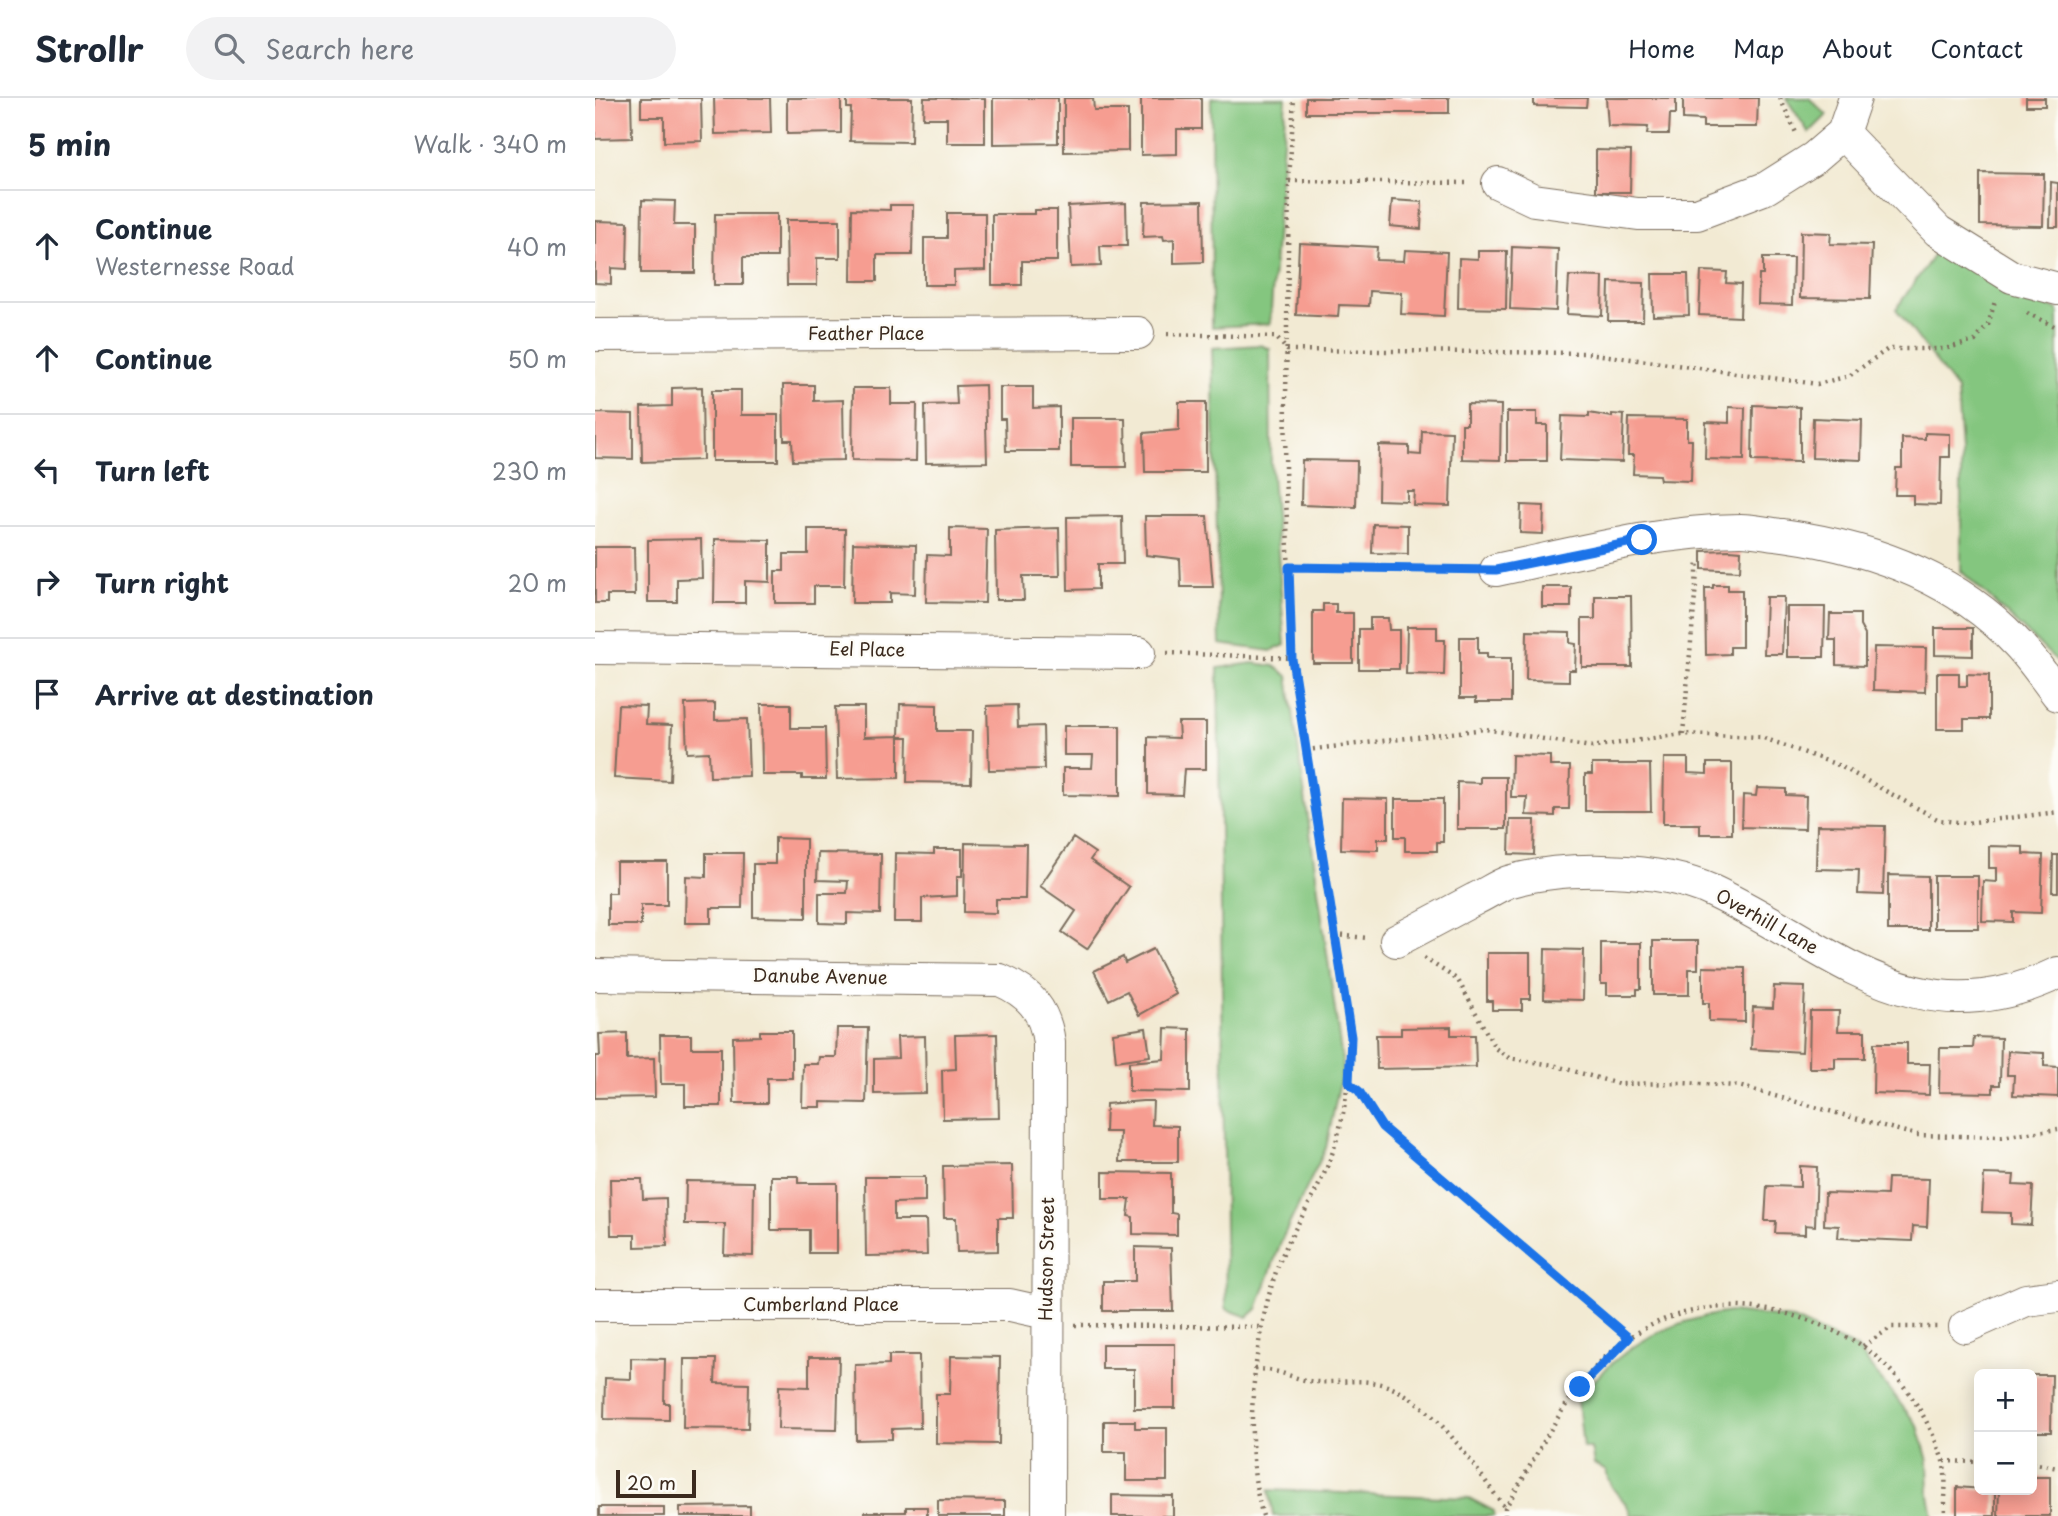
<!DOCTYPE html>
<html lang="en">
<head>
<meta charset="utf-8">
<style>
  :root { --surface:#fff; --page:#f2f2f3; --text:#1f2937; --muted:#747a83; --line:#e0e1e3 }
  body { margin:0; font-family:"Playpen Sans",sans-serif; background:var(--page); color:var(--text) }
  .controls { position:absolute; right:21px; bottom:21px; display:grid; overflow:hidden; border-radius:10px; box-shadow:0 4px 18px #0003 }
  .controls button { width:63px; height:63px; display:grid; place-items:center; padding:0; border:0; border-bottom:2px solid var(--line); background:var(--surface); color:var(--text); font:35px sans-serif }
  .scale { position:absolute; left:21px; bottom:18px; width:80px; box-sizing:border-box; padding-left:7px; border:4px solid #3b2a1e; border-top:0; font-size:19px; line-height:24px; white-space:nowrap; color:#3b2a1e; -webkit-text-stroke:5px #fdfcf7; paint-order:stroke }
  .stop { position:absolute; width:21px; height:21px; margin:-16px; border:5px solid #1a73e8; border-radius:50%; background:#fff }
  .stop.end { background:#1a73e8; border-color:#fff; box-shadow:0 2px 7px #0008 }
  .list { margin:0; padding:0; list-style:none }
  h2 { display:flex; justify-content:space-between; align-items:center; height:91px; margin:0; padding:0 28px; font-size:30px }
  h2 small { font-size:23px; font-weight:400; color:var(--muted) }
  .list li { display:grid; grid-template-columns:46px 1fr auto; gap:21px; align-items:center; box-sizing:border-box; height:112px; padding:0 28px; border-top:2px solid var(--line) }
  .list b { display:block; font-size:26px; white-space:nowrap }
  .list p { margin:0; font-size:23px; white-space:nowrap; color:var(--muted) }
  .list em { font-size:23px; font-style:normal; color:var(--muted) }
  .icon { flex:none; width:38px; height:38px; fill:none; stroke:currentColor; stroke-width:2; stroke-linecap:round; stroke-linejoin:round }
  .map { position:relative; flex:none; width:1463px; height:1418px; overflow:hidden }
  header { display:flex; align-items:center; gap:42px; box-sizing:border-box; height:98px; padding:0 35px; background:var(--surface); border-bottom:2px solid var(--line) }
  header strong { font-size:33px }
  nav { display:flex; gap:38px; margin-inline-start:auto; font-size:24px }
  .search { width:490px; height:63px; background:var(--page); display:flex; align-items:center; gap:18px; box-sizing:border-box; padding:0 24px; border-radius:38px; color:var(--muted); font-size:26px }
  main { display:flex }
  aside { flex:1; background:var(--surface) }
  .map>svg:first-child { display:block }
  .green { fill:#84c67f; stroke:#60784e; stroke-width:2 }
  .building { fill:#f69d91 }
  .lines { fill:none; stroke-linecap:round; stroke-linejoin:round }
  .minor-casing { stroke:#7b6d5d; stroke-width:34 }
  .path { stroke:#7b6d5d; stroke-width:4.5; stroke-dasharray:2 5; stroke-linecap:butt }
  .minor { stroke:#fff; stroke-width:32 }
  .route { stroke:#1a73e8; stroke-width:9 }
  .labels { text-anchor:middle; stroke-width:5; stroke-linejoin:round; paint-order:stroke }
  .street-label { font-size:18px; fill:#3b2a1e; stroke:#fdfcf7 }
</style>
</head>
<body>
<header>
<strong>Strollr</strong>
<div class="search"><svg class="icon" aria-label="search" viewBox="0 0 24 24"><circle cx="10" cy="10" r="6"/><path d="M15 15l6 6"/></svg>Search here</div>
<nav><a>Home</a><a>Map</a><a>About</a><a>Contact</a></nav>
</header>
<main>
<aside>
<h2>5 min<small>Walk · 340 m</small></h2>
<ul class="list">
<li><svg class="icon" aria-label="ahead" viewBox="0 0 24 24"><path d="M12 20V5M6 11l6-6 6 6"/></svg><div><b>Continue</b><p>Westernesse Road</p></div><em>40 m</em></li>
<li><svg class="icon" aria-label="ahead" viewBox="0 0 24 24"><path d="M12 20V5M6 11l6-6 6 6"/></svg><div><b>Continue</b></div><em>50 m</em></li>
<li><svg class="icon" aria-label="left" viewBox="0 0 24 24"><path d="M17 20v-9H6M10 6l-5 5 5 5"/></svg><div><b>Turn left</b></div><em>230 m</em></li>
<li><svg class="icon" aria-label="right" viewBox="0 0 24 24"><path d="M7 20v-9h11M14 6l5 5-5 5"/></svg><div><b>Turn right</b></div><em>20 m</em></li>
<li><svg class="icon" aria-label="arrive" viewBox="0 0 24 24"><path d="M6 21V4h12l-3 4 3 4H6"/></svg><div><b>Arrive at destination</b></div></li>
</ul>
</aside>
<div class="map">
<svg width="1463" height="1418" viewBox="0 0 1463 1418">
  <rect width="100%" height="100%" fill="#fdfcf7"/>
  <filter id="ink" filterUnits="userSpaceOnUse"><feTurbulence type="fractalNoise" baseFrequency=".0143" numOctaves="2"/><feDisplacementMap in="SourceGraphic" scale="14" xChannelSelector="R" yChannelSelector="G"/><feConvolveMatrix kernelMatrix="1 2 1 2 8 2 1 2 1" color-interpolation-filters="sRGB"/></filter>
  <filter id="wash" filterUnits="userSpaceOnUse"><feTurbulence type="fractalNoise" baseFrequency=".00686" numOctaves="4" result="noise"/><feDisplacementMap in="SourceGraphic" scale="28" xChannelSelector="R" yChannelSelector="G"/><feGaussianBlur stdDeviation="1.57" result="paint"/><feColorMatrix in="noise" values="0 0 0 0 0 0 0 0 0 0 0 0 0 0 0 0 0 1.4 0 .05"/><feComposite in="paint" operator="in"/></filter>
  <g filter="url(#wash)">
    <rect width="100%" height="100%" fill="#f2ead3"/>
    <!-- green -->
    <path class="green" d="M616 0H691L675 226 617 229Z
      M1191 0H1214L1232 17 1214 35Z
      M1345 148 1418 196 1463 212V564L1366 473V354L1362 292 1301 211Z
      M665 247 675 251 676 364 690 547 676 553 625 546 617 250Z
      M658 565 679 568 693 578 748 969 731 1050 687 1141 662 1211 653 1219 631 1211 623 570Z
      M1136 1214 1198 1221 1261 1250 1323 1328 1333 1363 1334 1398 1338 1418H1037C1031 1398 1016 1398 1011 1373L999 1366 996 1350H988L983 1303C1021 1250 1072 1222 1136 1214Z
      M674 1392 874 1400 899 1413V1418H678Z"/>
    <g id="blocks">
      <!-- building -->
      <path class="building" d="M0 0H36L37 40 0 41Z
        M46 0H106L107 43 69 44V19H46Z
        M119 0H175L176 35 120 36Z
        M192 0H246V35L192 36Z
        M252 0H317L316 44 255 43 256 10H252Z
        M329 0H390V45H352V20H328Z
        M398 0H463V45L398 46Z
        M469 0H498L499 12H533V53L469 54Z
        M546 0H606V31H582V56L546 57Z
        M711 0H854V15H711Z
        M939 0H992L991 9 939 8Z
        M1011 0H1081V16H1075L1074 36H1052L1053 29 1013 28Z
        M1088 0H1163L1162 29H1108V22L1088 21Z
        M1431 0H1450V8H1431Z
        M1001 52 1036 53 1035 94H1001Z
        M1385 75 1449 76 1448 128 1385 127Z
        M1456 84 1463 85V129H1455Z
        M47 102 80 103 79 127H100V175H46Z
        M797 102 827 104 826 131 795 128Z
        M607 103 608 164 579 165V141L569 142 568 138 548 139 549 104Z
        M531 105 532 148H505L506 168 476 169 473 108Z
        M295 107H318L317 157H282V183H256L257 111 295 112Z
        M439 112H462V163H427V187H397V116H439Z
        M352 115H390V172L359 173V187H329V140H352Z
        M120 116H182V159H148V187H119Z
        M191 122H245V160H222V187H192Z
        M0 123 33 124 32 171 16 170V186L0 185Z
        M1206 134 1236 135 1235 146 1277 147 1275 201 1205 200Z
        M704 145 782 149 781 162 809 163 810 152 852 154 849 218 806 216 807 195 775 193 774 208 744 207 743 219 701 217Z
        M917 149 963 151 961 213 915 211Z
        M883 153H912L911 211 863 210 864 160 883 161Z
        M1168 160H1198L1197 207 1163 206 1164 177H1168Z
        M1106 173 1132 174 1131 185 1146 186 1145 219 1104 217Z
        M1057 176H1093L1094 217 1058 218Z
        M974 178 1008 179 1007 218 972 216Z
        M1014 184 1049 185 1048 223H1013Z
        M188 287H219V303L248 302 249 362 198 363 197 342H189Z
        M390 287 392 364 331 365 330 307 362 306 361 288Z
        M107 289 108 362 47 364 46 309 77 308V290Z
        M405 289H438V310L464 309V353H411L410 321H405Z
        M258 290H296V306H322L321 363 257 362Z
        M117 292H146V317H183V363H117Z
        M584 304H611V374H550L549 335 584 332Z
        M872 306 906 307 905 362 867 361V326H872Z
        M1158 307 1205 309V364L1157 363Z
        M1134 309 1150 310 1149 362 1110 361 1111 324 1134 325Z
        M912 314H942V327H952V363H912Z
        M0 315 38 316V361L0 360Z
        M994 315 1017 319V316L1029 317 1027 364 965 362 967 318 994 319Z
        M476 320H530L531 369H476Z
        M1034 320 1092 321V342H1097L1096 383 1065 382 1064 377 1038 376 1039 357H1033Z
        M1218 320 1267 322 1266 362 1217 360Z
        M827 333 857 334 855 408 818 407 819 393H812V403L783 402 784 347 814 348V356L826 357Z
        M1330 335 1355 336V359H1346L1345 407 1318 406V397H1300L1301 370H1307V340L1330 341Z
        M707 362 762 363 761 409 706 407Z
        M926 407 949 408 948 436 925 435Z
        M527 418 528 466H503V491L473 492 472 419Z
        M550 418H612L618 489H586L585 461 551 457Z
        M778 426 813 427V456L777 455Z
        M355 430 392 431 390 505 331 504 332 457 355 458Z
        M464 430 465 478H428L429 502H401L400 432Z
        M213 431H250L249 488H219V505H180V473H189V456H213Z
        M106 441 107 480 82 481V504H53V442Z
        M120 441 175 442V484L150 483V505H119Z
        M258 445 321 447 320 496 295 495V505H257Z
        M0 449H39L40 497H12V505H0Z
        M1135 452 1146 453 1145 473 1107 471V453Z
        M1118 487H1133V492H1147V549H1135V556L1111 557 1110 490H1118Z
        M947 489H976V509H947Z
        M1000 498H1036L1037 569H987V521H1000Z
        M1171 499H1189L1187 556H1169Z
        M728 506H741V515H758V565H718V513H728Z
        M1192 509H1230L1229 559H1192Z
        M1235 516H1265V528L1270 537V568L1241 567V542H1234Z
        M775 520H793L794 532H804V571H764V531H775Z
        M812 529H842V542H850L849 577 811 576Z
        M1340 530H1378V558L1340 557Z
        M932 533 975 534V545L981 546 980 572H974V583L931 582Z
        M865 539H883V555H892V560H916V604H881V600H865Z
        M1279 549 1331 550 1330 594 1278 592Z
        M1342 575H1364V588H1372V576L1394 577V621H1369V631H1342Z
        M120 605V622L152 621 154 678 115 679 114 654 92 655 90 606Z
        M166 606H196V630H230L231 681H207V677H167Z
        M305 606 342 607V633H377L376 685 312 684 313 639H304V680L242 681 240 609H269V639L304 638Z
        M23 607 52 608 51 626 77 627 75 683 19 680Z
        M422 607 423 629 448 628 449 671 394 672 392 608Z
        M583 624H611V671H589L587 697 553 696V639L584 640Z
        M469 628H525V698L468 697V670H497L498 657H469Z
        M917 657 955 658V668H975L974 711H960V718L931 717 932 699H916Z
        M1069 660H1093V675L1112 676V665H1137V736H1105V726H1068Z
        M997 666H1055L1056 713H990V676H997Z
        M885 679H911V731H862V684L885 685Z
        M1162 690 1191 691V697L1211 698 1210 731 1147 729 1148 697 1161 698Z
        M747 700 793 701V741H783V752L746 751Z
        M800 701H848V744H842V753H810V739H800Z
        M915 722H940L939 757 914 756Z
        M1222 727 1290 728 1288 797 1263 796 1264 772 1221 771Z
        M180 740 211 741V820L158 819V766H180Z
        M478 740 500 755 495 762 534 789 492 851 467 834 481 813 445 788Z
        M370 745 431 746 430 801H401V815L369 814Z
        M1394 748 1428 749V756L1448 757 1446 815 1418 814V824L1387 823 1388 783 1401 784V770H1394Z
        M339 751H367V778H362V798L327 800V824H299L300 755 339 756Z
        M111 755H148L147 810H116V825H90L91 778 111 779Z
        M223 755 286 756 285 816 252 815V826L224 825V795H252L253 783 222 782Z
        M1458 757H1463V794H1457Z
        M21 764H72V807H46V827H13V795H21Z
        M1293 777 1333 778V832H1293Z
        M1339 778H1383V830H1339Z
        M1058 843H1103V871H1094V897H1058Z
        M1006 845H1046V891H1042V897H1012V886H1006Z
        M558 851 581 896 544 917 532 893 514 902 499 873 528 859 530 865Z
        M950 851 989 852 988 902 949 901Z
        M892 855H935V901H927V912H897V903H892Z
        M1108 869 1150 870V924L1114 923V905H1108Z
        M1179 888 1210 889 1207 954 1156 951 1158 909 1178 910Z
        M1215 913H1244L1243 933H1270V960H1240V970H1214Z
        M856 929V937H880L881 969 782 971 781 937H806V930Z
        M242 930H273L271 1005 226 1004V1009H207L208 966H223L224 959H241Z
        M551 930 555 958 521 963 518 935Z
        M570 930 595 931V994L534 993V964L569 961Z
        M165 933H197V980H172V1005H139L138 939 165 938Z
        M32 935V961L59 960 60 999 0 1000V958H5L4 936Z
        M402 936 404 1020 348 1021 347 972 361 971 360 937Z
        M65 937H96V950H126V1008H90V986H66Z
        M330 938 331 995 279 996V961L303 960 302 939Z
        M1379 939 1406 940 1405 987H1398V995L1344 994 1345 950H1378Z
        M1279 945H1312V966H1335L1334 997 1278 995Z
        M1413 953 1449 955V968L1463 969V999L1418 997 1419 977H1412Z
        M548 1003H558L557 1027 583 1028V1064H524L525 1034H510L511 1006Z
        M417 1067 418 1120H403V1153L362 1154 361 1120H349L348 1068Z
        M1205 1068 1222 1069 1220 1128 1210 1127V1136L1180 1135 1181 1123H1170L1172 1088 1205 1089Z
        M508 1074 576 1075V1115L582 1116V1137L538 1136V1119L533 1118 535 1101H508Z
        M1389 1076 1419 1077 1418 1087 1438 1088 1436 1127 1416 1126V1115L1387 1114Z
        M176 1078H203V1085H242V1155H214V1132H176Z
        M270 1079H330V1104L299 1105V1122H331L332 1157 271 1158Z
        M1293 1080 1334 1081 1332 1129 1318 1128 1317 1143 1243 1140 1244 1128 1229 1127 1230 1095 1292 1097Z
        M15 1081H47L48 1101 71 1100 72 1148 40 1149V1137H16Z
        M91 1083 159 1084 158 1158 129 1157 130 1126H90Z
        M540 1149 576 1150 578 1213H508V1183H540Z
        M507 1246H580V1310H539V1271H507Z
        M294 1257H324L325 1330 297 1331V1341L261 1342 260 1267 294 1266Z
        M356 1258 405 1259 404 1346 341 1345V1296H355Z
        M214 1259H244L242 1332 183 1331 184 1288 214 1289Z
        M36 1260 70 1261 69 1305H74V1322L9 1321 10 1280 36 1281Z
        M89 1261H121L120 1285 154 1286 153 1331 88 1330Z
        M1437 1277H1457L1456 1334H1437Z
        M509 1323H540V1330H572V1383H531V1354H509Z
        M1437 1379H1455V1418H1403L1404 1392H1437Z
        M1362 1389 1400 1392V1418H1362Z
        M517 1397 578 1398V1418H517Z
        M343 1402 410 1403V1418H343Z
        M155 1408V1418H85V1409Z
        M4 1409H69V1418H4Z
        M311 1409H332V1418H269V1414H311Z"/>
    </g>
  </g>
  <g filter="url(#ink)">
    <use href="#blocks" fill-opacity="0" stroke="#7b6d5d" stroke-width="2"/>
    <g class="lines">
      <!-- minor casing -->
      <g class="minor-casing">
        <path id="minor" d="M1248 35 1343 133 1417 179 1463 191
          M903 85 939 102 1043 116H1102L1171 90 1220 59 1248 35 1260 0
          M0 237 543 235
          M901 472C982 455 1063 433 1146 432 1160 432 1175 436 1188 437 1273 449 1360 479 1420 543 1436 559 1449 579 1463 597
          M0 550 544 555
          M801 843C827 829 854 815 880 801 891 796 902 788 913 784 968 767 1065 769 1117 793 1239 850 1319 944 1463 875
          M0 877 405 882C435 895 450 912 454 945L453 1418
          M0 1207H415L451 1215
          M1370 1229 1431 1202 1463 1198"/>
      </g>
      <!-- path -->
      <path class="path" d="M1185 0 1202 37
        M694 83 875 85
        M1432 215 1463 230
        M572 236 681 239 692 252 992 255 1222 286 1254 278 1293 251H1349L1380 243 1393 227 1400 203
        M694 469 875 472
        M572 555 697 560
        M1088 636 1103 463
        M711 652 890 631 996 649 1088 636 1166 639 1243 667 1344 722 1371 725 1463 714
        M740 837 773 840
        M829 860 863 882 900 950 914 960 958 967 1023 986 1088 985 1144 988 1321 1037 1406 1039 1463 1031
        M754 985 764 993 787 1029 1034 1240
        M480 1227 665 1229
        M1268 1248 1297 1229H1342
        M660 1271C687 1271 698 1282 722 1284 742 1285 762 1281 781 1285 835 1295 879 1369 910 1410
        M1349 1363 1384 1364
        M1437 1365 1463 1370
        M668 1418C646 1347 659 1229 686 1160 700 1127 721 1098 734 1064 750 1024 754 982 756 939L697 560 690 371 694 83 699 0
        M910 1418V1410C947 1352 975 1280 1034 1240 1098 1197 1175 1202 1241 1234 1250 1239 1261 1243 1269 1249 1305 1275 1333 1318 1347 1360 1353 1376 1349 1400 1350 1418"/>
      <!-- minor -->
      <use href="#minor" class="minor"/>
    </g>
  </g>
  <g class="lines" filter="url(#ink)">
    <!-- route -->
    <path class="route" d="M985 1289 1034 1240 787 1029 764 993 754 985 756 939 697 561 694 469 901 472 1047 442"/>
  </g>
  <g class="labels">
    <!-- street labels -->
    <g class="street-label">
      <text x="271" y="242">Feather Place</text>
      <text transform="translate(272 552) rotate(1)" y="6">Eel Place</text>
      <text transform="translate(1172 824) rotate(29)" y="6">Overhill Lane</text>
      <text transform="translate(225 879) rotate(1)" y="6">Danube Avenue</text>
      <text transform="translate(452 1161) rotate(-89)" y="6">Hudson Street</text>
      <text x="226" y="1213">Cumberland Place</text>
    </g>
  </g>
</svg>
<div class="controls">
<button>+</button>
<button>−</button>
</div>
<div class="scale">20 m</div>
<div class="stop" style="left:1047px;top:442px"></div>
<div class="stop end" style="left:985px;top:1289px"></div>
</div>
</main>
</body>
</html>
